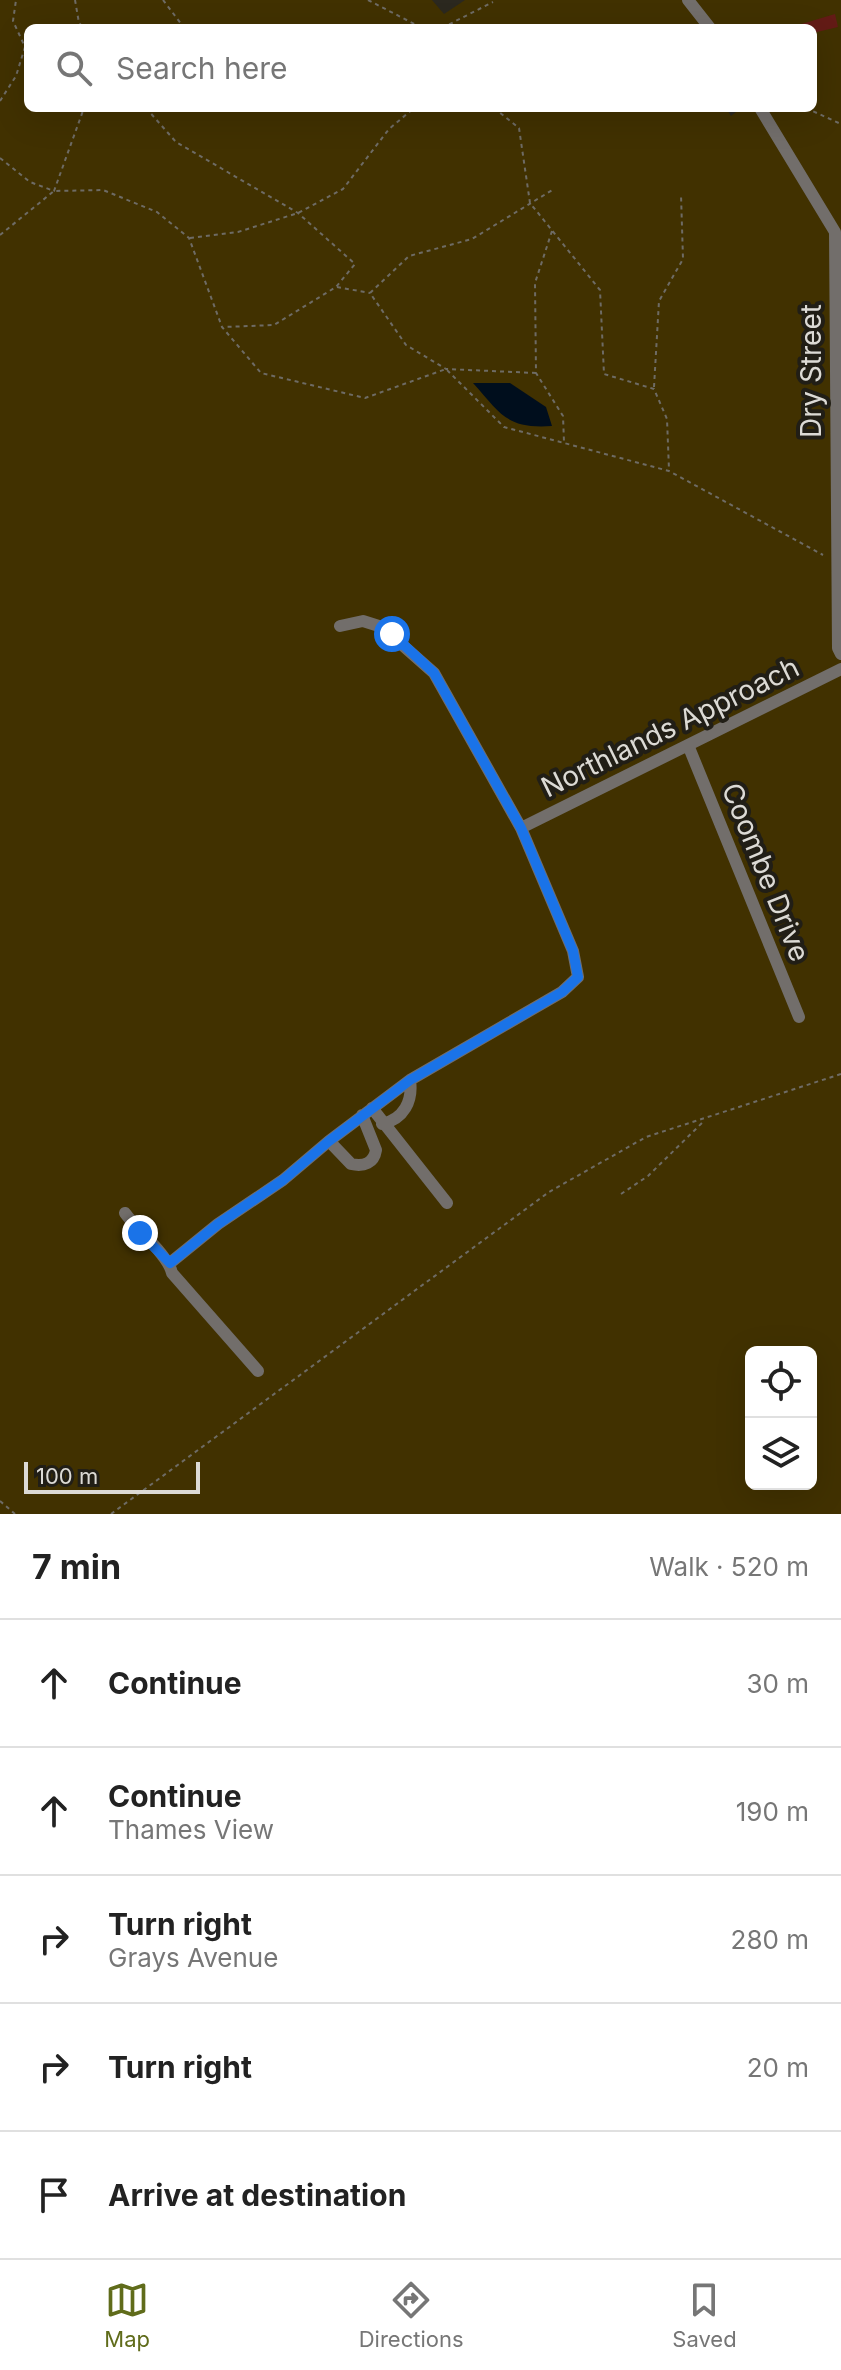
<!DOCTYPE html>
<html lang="en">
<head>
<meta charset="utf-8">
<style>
  :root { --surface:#fff; --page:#f2f2f2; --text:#222; --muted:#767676; --line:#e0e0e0; --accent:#606c1b }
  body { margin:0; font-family:Inter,sans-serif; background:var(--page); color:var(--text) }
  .controls { position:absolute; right:24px; bottom:24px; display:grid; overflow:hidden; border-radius:12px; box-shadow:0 8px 32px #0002 }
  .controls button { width:72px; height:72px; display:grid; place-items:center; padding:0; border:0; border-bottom:2px solid var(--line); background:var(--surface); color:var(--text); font:40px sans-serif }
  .scale { position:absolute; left:24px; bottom:20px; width:176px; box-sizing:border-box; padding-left:8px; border:4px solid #dcdad5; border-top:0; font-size:22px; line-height:28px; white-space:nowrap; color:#dcdad5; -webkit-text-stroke:6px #211e16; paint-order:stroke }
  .stop { position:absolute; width:24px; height:24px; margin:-18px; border:6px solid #1a73e8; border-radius:50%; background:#fff }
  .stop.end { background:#1a73e8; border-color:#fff; box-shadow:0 2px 8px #0008 }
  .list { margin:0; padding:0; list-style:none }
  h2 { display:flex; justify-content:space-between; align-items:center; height:104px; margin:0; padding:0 32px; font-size:34px }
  h2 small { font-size:26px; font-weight:400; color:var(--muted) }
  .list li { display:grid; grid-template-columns:52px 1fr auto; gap:24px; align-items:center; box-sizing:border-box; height:128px; padding:0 32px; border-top:2px solid var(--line) }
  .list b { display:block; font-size:30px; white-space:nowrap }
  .list p { margin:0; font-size:26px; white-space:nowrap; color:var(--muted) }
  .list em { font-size:26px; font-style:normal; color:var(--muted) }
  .icon { flex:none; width:44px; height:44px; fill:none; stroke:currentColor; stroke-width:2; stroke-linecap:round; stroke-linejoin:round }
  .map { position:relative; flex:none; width:841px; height:1514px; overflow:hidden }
  .search { position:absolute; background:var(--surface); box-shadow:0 8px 32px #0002; left:24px; right:24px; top:24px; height:88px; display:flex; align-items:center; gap:20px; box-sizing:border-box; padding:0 28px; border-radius:12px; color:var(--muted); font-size:30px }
  .sheet { height:744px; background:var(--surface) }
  nav { display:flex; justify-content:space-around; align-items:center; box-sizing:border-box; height:112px; border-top:2px solid var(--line); background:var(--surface); font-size:22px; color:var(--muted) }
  nav a { display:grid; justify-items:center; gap:4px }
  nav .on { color:var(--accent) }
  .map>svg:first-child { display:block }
  .green { fill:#413100; fill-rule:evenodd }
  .water { fill:#000e1d }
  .building { fill:#631b16 }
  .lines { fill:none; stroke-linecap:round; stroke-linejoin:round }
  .path { stroke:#6e6b64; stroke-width:2; stroke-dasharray:4 4; stroke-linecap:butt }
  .minor { stroke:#726e6b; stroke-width:12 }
  .route { stroke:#1a73e8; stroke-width:10 }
  .labels { text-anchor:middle; stroke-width:8; stroke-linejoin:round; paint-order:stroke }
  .street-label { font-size:28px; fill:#dcdad5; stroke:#211e16 }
</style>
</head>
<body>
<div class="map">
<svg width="841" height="1514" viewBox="0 0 841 1514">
  <rect width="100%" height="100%" fill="#2b281f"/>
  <!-- green -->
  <path class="green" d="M0 0H432L444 14 465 0H688L708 28H28V108H726L731 116 741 108H813V28H714L694 0H841V1514H0ZM751 1352H811V1484H751Z"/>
  <!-- water -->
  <path class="water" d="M473 383H510L546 407 552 426C506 429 501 414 473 383Z"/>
  <!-- building -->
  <path class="building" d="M835 14 838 27 813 33V28H788Z"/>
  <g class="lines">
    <!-- path -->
    <path class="path" d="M75 0 79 23 84 28
      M163 0 182 25 196 28
      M368 0 422 28
      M442 28 493 2
      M0 101 16 76 25 47 13 21 16 0
      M146 108 176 142 298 213 355 264 336 287 274 325 224 327
      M494 108 519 128 530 203 600 290 604 374 654 389 667 419 669 470
      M743 108 749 110
      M806 108 841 124
      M0 158 30 182 54 191 84 108
      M552 231 535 283 536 373 563 416 564 442
      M0 235 54 191 103 190 157 212 189 238 222 327 261 373 365 398 446 369 504 427 669 471 823 555
      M190 238 238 232 298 213 343 189 389 129 414 108
      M337 287 370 293
      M536 373 446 369 406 345 370 293 409 256 472 239 554 189
      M654 387 659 301 683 259 681 195
      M621 1194 648 1176 704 1121
      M0 1501 15 1514
      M111 1514 549 1192 646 1137 841 1074"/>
    <!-- minor -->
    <path class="minor" d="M688 0 710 28
      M760 108 835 232 838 648 841 654
      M688 745 799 1017
      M521 828 841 669
      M372 1108 447 1203
      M382 1124C404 1119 413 1101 410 1080
      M329 1141 351 1164C364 1167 374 1163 376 1150L362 1115
      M125 1213C137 1230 168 1255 172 1273L258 1371
      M170 1263 218 1224 283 1180 329 1141 410 1080 562 992 578 977 573 951 521 828 434 673 382 627 363 621 340 626"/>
  </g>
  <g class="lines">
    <!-- route -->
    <path class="route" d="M140 1233 170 1263 218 1224 283 1180 329 1141 410 1080 562 992 578 977 573 951 521 828 434 673 392 634"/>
  </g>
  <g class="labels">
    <!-- street labels -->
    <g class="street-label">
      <text transform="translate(811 371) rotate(-90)" y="10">Dry Street</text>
      <text transform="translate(670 727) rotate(-26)" y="10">Northlands Approach</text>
      <text transform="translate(766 872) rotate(68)" y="10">Coombe Drive</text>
    </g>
  </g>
</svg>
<div class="controls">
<button><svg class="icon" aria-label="locate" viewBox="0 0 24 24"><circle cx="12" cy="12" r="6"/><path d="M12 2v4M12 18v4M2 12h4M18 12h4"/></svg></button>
<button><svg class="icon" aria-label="layers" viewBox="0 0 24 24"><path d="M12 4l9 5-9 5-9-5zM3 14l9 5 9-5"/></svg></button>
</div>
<div class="scale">100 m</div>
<div class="stop" style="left:392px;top:634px"></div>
<div class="stop end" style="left:140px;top:1233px"></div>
<div class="search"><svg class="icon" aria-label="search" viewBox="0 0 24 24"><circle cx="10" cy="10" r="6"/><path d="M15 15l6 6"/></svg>Search here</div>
</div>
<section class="sheet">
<h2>7 min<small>Walk · 520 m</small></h2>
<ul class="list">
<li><svg class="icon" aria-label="ahead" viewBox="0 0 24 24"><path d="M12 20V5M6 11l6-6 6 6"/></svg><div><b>Continue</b></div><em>30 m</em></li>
<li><svg class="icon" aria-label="ahead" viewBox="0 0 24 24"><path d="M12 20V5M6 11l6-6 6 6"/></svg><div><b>Continue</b><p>Thames View</p></div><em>190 m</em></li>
<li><svg class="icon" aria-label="right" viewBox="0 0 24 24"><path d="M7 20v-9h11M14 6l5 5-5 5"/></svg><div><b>Turn right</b><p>Grays Avenue</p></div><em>280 m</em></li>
<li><svg class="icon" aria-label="right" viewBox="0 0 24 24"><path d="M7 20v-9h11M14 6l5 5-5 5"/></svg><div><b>Turn right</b></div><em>20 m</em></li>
<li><svg class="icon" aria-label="arrive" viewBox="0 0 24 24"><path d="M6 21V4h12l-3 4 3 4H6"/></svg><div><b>Arrive at destination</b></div></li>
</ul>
</section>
<nav>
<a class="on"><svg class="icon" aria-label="map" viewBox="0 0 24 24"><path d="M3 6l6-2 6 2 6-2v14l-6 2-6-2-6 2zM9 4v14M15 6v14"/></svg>Map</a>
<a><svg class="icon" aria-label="directions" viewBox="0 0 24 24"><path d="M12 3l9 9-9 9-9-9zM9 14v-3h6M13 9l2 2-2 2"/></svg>Directions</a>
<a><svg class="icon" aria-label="saved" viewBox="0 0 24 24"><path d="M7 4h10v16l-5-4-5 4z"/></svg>Saved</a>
</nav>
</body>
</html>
